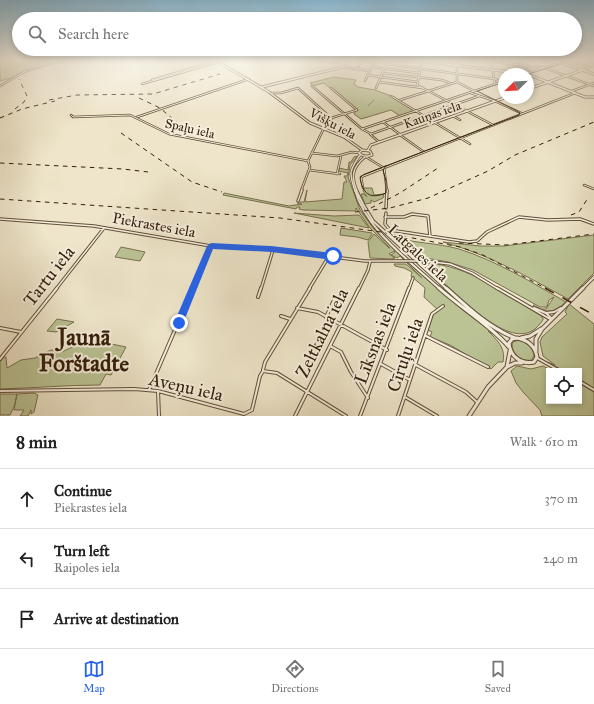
<!DOCTYPE html>
<html lang="en">
<head>
<meta charset="utf-8">
<style>
  :root { --surface:#fff; --page:#f2f2f2; --text:#222; --muted:#767676; --line:#e0e0e0; --accent:#2563eb }
  body { margin:0; font-family:"IM FELL Great Primer",serif; background:var(--page); color:var(--text) }
  .controls { position:absolute; right:12px; bottom:12px; display:grid; overflow:hidden; border-radius:0px; box-shadow:0 2px 6px #0003 }
  .controls button { width:36px; height:36px; display:grid; place-items:center; padding:0; border:0; border-bottom:1px solid var(--line); background:var(--surface); color:var(--text); font:20px sans-serif }
  .compass { position:absolute; left:498px; top:68px; width:36px; height:36px; border-radius:50%; background:var(--surface); box-shadow:0 2px 6px #0003; rotate:246deg }
  .stop { position:absolute; width:12px; height:12px; margin:-9px; border:3px solid #2563eb; border-radius:50%; background:#fff }
  .stop.end { background:#2563eb; border-color:#fff; box-shadow:0 1px 4px #0008 }
  .list { margin:0; padding:0; list-style:none }
  h2 { display:flex; justify-content:space-between; align-items:center; height:52px; margin:0; padding:0 16px; font-size:17px }
  h2 small { font-size:13px; font-weight:400; color:var(--muted) }
  .list li { display:grid; grid-template-columns:26px 1fr auto; gap:12px; align-items:center; box-sizing:border-box; height:60px; padding:0 16px; border-top:1px solid var(--line) }
  .list b { display:block; font-size:15px; white-space:nowrap }
  .list p { margin:0; font-size:13px; white-space:nowrap; color:var(--muted) }
  .list em { font-size:13px; font-style:normal; color:var(--muted) }
  .icon { flex:none; width:22px; height:22px; fill:none; stroke:currentColor; stroke-width:2; stroke-linecap:round; stroke-linejoin:round }
  .map { position:relative; flex:none; width:594px; height:416px; overflow:hidden }
  .search { position:absolute; background:var(--surface); box-shadow:0 2px 6px #0003; left:12px; right:12px; top:12px; height:44px; display:flex; align-items:center; gap:10px; box-sizing:border-box; padding:0 14px; border-radius:22px; color:var(--muted); font-size:15px }
  .sheet { height:232px; background:var(--surface) }
  nav { display:flex; justify-content:space-around; align-items:center; box-sizing:border-box; height:56px; border-top:1px solid var(--line); background:var(--surface); font-size:11px; color:var(--muted) }
  nav a { display:grid; justify-items:center; gap:2px }
  nav .on { color:var(--accent) }
  .map>svg:first-child { display:block }
  .green { fill:#bbc395; stroke:#78704e }
  .lines { fill:none; stroke-linecap:round; stroke-linejoin:round }
  .stream { stroke:#717f6f; stroke-width:1 }
  .minor-far2-casing { stroke:#625038; stroke-width:2.5 }
  .minor-far1-casing { stroke:#625038; stroke-width:3.5 }
  .minor-casing { stroke:#625038; stroke-width:4 }
  .tertiary-far2-casing { stroke:#625038; stroke-width:3 }
  .tertiary-far1-casing { stroke:#625038; stroke-width:4 }
  .tertiary-casing { stroke:#625038; stroke-width:5 }
  .minor-far2 { stroke:#f4eedd; stroke-width:1 }
  .minor-far1 { stroke:#f4eedd; stroke-width:1.5 }
  .minor { stroke:#f4eedd; stroke-width:2 }
  .tertiary-far2 { stroke:#f4eedd; stroke-width:1.5 }
  .tertiary-far1 { stroke:#f4eedd; stroke-width:2 }
  .tertiary { stroke:#f4eedd; stroke-width:3 }
  .tram { stroke:#341e08; stroke-width:1 }
  .rail-far1 { stroke:#341e08; stroke-width:1; stroke-dasharray:4.5 4.5; stroke-linecap:butt }
  .rail { stroke:#341e08; stroke-width:1.5; stroke-dasharray:10 10; stroke-linecap:butt }
  .minor-bridge-casing { stroke:#625038; stroke-width:3.5; stroke-linecap:butt }
  .minor-bridge { stroke:#f4eedd; stroke-width:1.5 }
  .route { fill:#2563eb }
  .labels { text-anchor:middle; stroke-width:4; stroke-linejoin:round; paint-order:stroke }
  .far-street-label { font-size:13px; fill:#341e08; stroke:#f4eedd }
  .street-label { font-size:15px; fill:#341e08; stroke:#f4eedd }
  .near-street-label { font-size:18px; fill:#341e08; stroke:#f4eedd }
  .near-district-label { font-size:23px; font-weight:bold; fill:#341e08; stroke:#f4eedd }
</style>
</head>
<body>
<div class="map">
<svg width="594" height="416" viewBox="0 0 594 416">
  <rect width="100%" height="100%" fill="#eee5ca"/>
  <filter id="stains"><feTurbulence type="fractalNoise" baseFrequency=".005" numOctaves="4"/><feColorMatrix values="0 0 0 0 .2 0 0 0 0 .09 0 0 0 0 .02 0 0 0 .5 -.17"/></filter>
  <radialGradient id="worn" r=".72"><stop offset=".6" stop-color="#630" stop-opacity="0"/><stop offset="1" stop-color="#630" stop-opacity=".3"/></radialGradient>
  <!-- green -->
  <path class="green" d="M0 60H69L23 72 11 78 0 81Z
    M334 77 356 80 354 84 358 87 375 90 394 97 413 110V111L400 116 391 110 361 119 354 114 356 110 324 83 313 86 310 83Z
    M358 156 350 165 348 177 360 210 374 229 460 308 498 337 488 331C497 340 506 348 503 362H498L491 369 450 345 430 337 432 332 428 330 433 315 438 310 424 297 425 288 411 276 412 272 404 268 395 266 394 264H406L422 278 400 256 397 258 391 255 395 252 394 251 389 254 395 258 392 259 370 258 368 242 374 234 389 248H390L370 228 356 208V211L303 210 299 209 300 207H297L296 209 291 208 223 195 224 193 289 206 302 204H298V202H304L307 190 305 202 342 199 344 182H347L344 176H347L348 173 339 171V168L348 170 349 162H351L354 157Z
    M364 188H372L374 195 384 194 383 198 374 202 371 200V203L365 204 361 194H364L367 197 363 191Z
    M294 213 334 216 359 215 369 228Z
    M341 228 372 233V234L368 240 357 237 340 235Z
    M594 235V273L568 299C526 276 490 255 443 242L480 246H504Z
    M393 237C413 243 438 243 459 249 497 261 531 282 566 302 553 313 548 314 533 305L541 309H546L554 297 549 300 547 307H540L473 270 448 262 426 258 415 251 411 253Z
    M121 247 145 252 140 261 115 257Z
    M427 263C467 265 507 294 540 315L543 318V320C540 324 536 329 532 331 501 348 448 282 424 266Z
    M569 304 594 324V388L579 379V371H564L547 362 555 365 543 356 540 342 542 337 567 314 565 312Z
    M57 319 74 322 56 332 47 331Z
    M88 339 126 347 111 375 106 374 100 385C68 385 34 388 0 389V362L4 357H6L7 368 21 360 35 358 51 350 62 352Z
    M519 340C526 342 533 347 534 355L532 360C522 362 512 355 512 344L513 342Z
    M517 366 531 369 543 366 553 371H549V401H579V383L594 392V416H542L540 410 523 392 516 383 511 371Z
    M34 393 38 395 34 412 31 414V410L28 416H20L24 410H14L17 394Z
    M0 394H17L14 407 10 415H0Z"/>
  <g class="lines">
    <!-- stream -->
    <path class="stream" d="M368 106 374 100"/>
    <!-- minor-far2 casing -->
    <g class="minor-far2-casing">
      <path id="minor-far2" d="M335 60 339 61
        M370 60 387 62
        M478 60 545 68 594 86
        M491 60 495 84
        M569 60 590 68
        M585 60 594 63
        M324 61 338 63 339 61
        M386 64 495 79 504 83
        M343 67 369 71
        M372 67 419 73
        M357 69 362 60
        M583 70 594 66
        M383 73 442 80 450 83
        M367 75 418 82
        M152 80 219 60
        M365 81 375 60
        M379 82 423 88
        M457 82 474 91
        M142 84 225 60
        M417 85 493 125
        M0 86 24 72 38 67V60
        M312 86 362 129 371 134 479 96
        M417 86 422 60
        M331 88 357 110 331 118
        M376 88 388 60
        M572 91 594 83
        M272 93H281L298 88 332 119
        M471 93 495 101 521 113
        M391 96 470 144
        M400 100 457 82V60
        M71 115 73 117 130 115 169 134 308 161
        M453 116 460 120
        M137 117 249 79
        M383 122 401 135
        M362 129 504 81
        M370 134 379 142
        M400 135 424 152
        M312 153 337 156 352 152 359 153
        M366 157 384 168
        M309 170 340 174
        M337 174 341 156
        M584 185 594 189
        M363 188 361 177 384 168
        M301 191 310 167 308 161 324 128
        M387 191 384 168 575 93"/>
    </g>
    <!-- minor-far1 casing -->
    <g class="minor-far1-casing">
      <path id="minor-far1" d="M298 201 302 190
        M386 208 387 190
        M386 213 385 224 390 230 469 242 477 241 487 232 519 217 548 220 580 219 594 224
        M385 217H404L412 214 428 216 430 236
        M0 219 94 226 211 246 271 249 365 261H397
        M425 261 450 264 472 273 498 289
        M56 289 104 228
        M193 289 211 247
        M261 289 273 250
        M309 289 329 256
        M359 289 368 270 370 262
        M409 289 413 278"/>
    </g>
    <!-- minor casing -->
    <g class="minor-casing">
      <path id="minor" d="M497 288 550 319
        M258 297 261 288
        M297 308 318 312 387 350
        M534 308 546 313 551 318
        M546 313 554 312 561 308
        M281 316 290 319
        M326 317 334 300
        M0 328 21 332
        M426 336 488 367
        M330 346 341 352 351 372 368 398
        M537 358 560 371
        M0 359 57 288
        M381 364 410 380
        M416 365 466 392 477 402
        M263 370 265 362 310 288
        M579 381 594 390
        M149 390 193 288
        M0 391 134 389 158 391 244 414 252 410 260 376 263 371 277 373 346 416
        M158 391 159 416
        M405 397 437 416
        M295 416 359 288
        M360 416 409 288
        M398 416 432 314 443 306"/>
    </g>
    <!-- tertiary-far2 casing -->
    <g class="tertiary-far2-casing">
      <path id="tertiary-far2" d="M215 60 269 92 310 123 344 137 362 150
        M411 60 527 74 585 97H594
        M523 60 528 73
        M539 60 554 61
        M555 61 559 63 553 62Z
        M563 62 570 60
        M562 63 594 74
        M528 73 558 64
        M262 87 343 67 350 60
        M528 89 583 70
        M362 150 370 151 372 155C367 157 363 157 359 153Z
        M368 150 371 145 504 98
        M355 191C349 173 349 171 360 155
        M357 191C351 177 352 167 365 157"/>
    </g>
    <!-- tertiary-far1 casing -->
    <g class="tertiary-far1-casing">
      <path id="tertiary-far1" d="M355 190C366 230 410 261 440 289
        M356 190 364 206 373 221 447 289
        M582 289 594 277"/>
    </g>
    <!-- tertiary casing -->
    <g class="tertiary-casing">
      <path id="tertiary" d="M439 288C461 308 489 324 509 347
        M446 288C467 307 488 327 515 338
        M517 338C528 340 535 346 537 357L534 362C521 365 510 356 509 343L512 339Z
        M521 338 530 336 541 329
        M536 351V339L542 329 583 288
        M507 367 515 363H522
        M469 416 488 387 507 367 510 351"/>
    </g>
    <!-- minor-far2 -->
    <use href="#minor-far2" class="minor-far2"/>
    <!-- minor-far1 -->
    <use href="#minor-far1" class="minor-far1"/>
    <!-- minor -->
    <use href="#minor" class="minor"/>
    <!-- tertiary-far2 -->
    <use href="#tertiary-far2" class="tertiary-far2"/>
    <!-- tertiary-far1 -->
    <use href="#tertiary-far1" class="tertiary-far1"/>
    <!-- tertiary -->
    <use href="#tertiary" class="tertiary"/>
    <!-- tram -->
    <path class="tram" d="M528 74 572 60
      M386 166 383 170 386 181V193C369 200 363 193 360 178L363 175Z
      M386 166 519 115 520 113 517 111 477 91 504 82"/>
    <!-- rail-far1 -->
    <path class="rail-far1" d="M139 98 160 108 189 133
      M49 100 77 95 153 94 220 74
      M15 109 24 102 27 96 19 79
      M0 118 22 109 55 101
      M121 133 192 182 222 192
      M0 163 123 169 148 172
      M0 199 280 218 381 232 460 247 483 255 547 289
      M371 208 400 193 438 168
      M355 212 390 208 428 198 488 171 515 155 594 122
      M571 215 579 212 588 198
      M459 243 506 245 594 234"/>
    <!-- rail -->
    <path class="rail" d="M545 288 594 315"/>
    <!-- minor-bridge casing -->
    <g class="minor-bridge-casing">
      <path id="minor-bridge" d="M397 261H425"/>
    </g>
    <!-- minor-bridge -->
    <use href="#minor-bridge" class="minor-bridge"/>
  </g>
  <!-- sky -->
  <linearGradient id="sky" x2="0" y2="1"><stop stop-color="#88b8d3"/><stop offset="0.51" stop-color="#f7f3e7"/><stop offset="1" stop-color="#f7f3e7" stop-opacity="0"/></linearGradient>
  <rect width="594" height="118" fill="url(#sky)"/>
  <!-- route -->
  <path class="route" d="M211 243 271 246 333 253 337 256 333 260 271 252 213 249 182 326 179 327 176 326 174 323 207 246Z"/>
  <g class="labels">
    <!-- far-street labels -->
    <g class="far-street-label">
      <text transform="translate(432 114) rotate(-19)" y="5">Kauņas iela</text>
      <text transform="translate(333 123) rotate(28)" y="5">Višķu iela</text>
      <text transform="translate(190 128) rotate(13)" y="5">Spaļu iela</text>
    </g>
    <!-- street labels -->
    <g class="street-label">
      <text transform="translate(154 225) rotate(10)" y="5">Piekrastes iela</text>
      <text transform="translate(418 253) rotate(43)" y="5">Latgales iela</text>
    </g>
    <!-- near-street labels -->
    <g class="near-street-label">
      <text transform="translate(49 276) rotate(-52)" y="6">Tartu iela</text>
      <text transform="translate(322 333) rotate(-64)" y="6">Zeltkalna iela</text>
      <text transform="translate(375 343) rotate(-69)" y="6">Līksnas iela</text>
      <text transform="translate(405 355) rotate(-71)" y="6">Cīruļu iela</text>
      <text transform="translate(186 387) rotate(13)" y="6">Aveņu iela</text>
    </g>
    <!-- near-district labels -->
    <g class="near-district-label">
      <text x="84" y="345">Jaunā<tspan x="84" dy="26">Forštadte</tspan></text>
    </g>
  </g>
  <rect width="100%" height="100%" filter="url(#stains)"/>
  <rect width="100%" height="100%" fill="url(#worn)"/>
</svg>
<div class="controls">
<button><svg class="icon" aria-label="locate" viewBox="0 0 24 24"><circle cx="12" cy="12" r="6"/><path d="M12 2v4M12 18v4M2 12h4M18 12h4"/></svg></button>
</div>
<svg class="compass" viewBox="-18 -18 36 36"><path d="M0-13l5 13h-10z" fill="#e53935"/><path d="M0 13l5-13h-10z" fill="#767676"/></svg>
<div class="stop" style="left:333px;top:256px"></div>
<div class="stop end" style="left:179px;top:323px"></div>
<div class="search"><svg class="icon" aria-label="search" viewBox="0 0 24 24"><circle cx="10" cy="10" r="6"/><path d="M15 15l6 6"/></svg>Search here</div>
</div>
<section class="sheet">
<h2>8 min<small>Walk · 610 m</small></h2>
<ul class="list">
<li><svg class="icon" aria-label="ahead" viewBox="0 0 24 24"><path d="M12 20V5M6 11l6-6 6 6"/></svg><div><b>Continue</b><p>Piekrastes iela</p></div><em>370 m</em></li>
<li><svg class="icon" aria-label="left" viewBox="0 0 24 24"><path d="M17 20v-9H6M10 6l-5 5 5 5"/></svg><div><b>Turn left</b><p>Raipoles iela</p></div><em>240 m</em></li>
<li><svg class="icon" aria-label="arrive" viewBox="0 0 24 24"><path d="M6 21V4h12l-3 4 3 4H6"/></svg><div><b>Arrive at destination</b></div></li>
</ul>
</section>
<nav>
<a class="on"><svg class="icon" aria-label="map" viewBox="0 0 24 24"><path d="M3 6l6-2 6 2 6-2v14l-6 2-6-2-6 2zM9 4v14M15 6v14"/></svg>Map</a>
<a><svg class="icon" aria-label="directions" viewBox="0 0 24 24"><path d="M12 3l9 9-9 9-9-9zM9 14v-3h6M13 9l2 2-2 2"/></svg>Directions</a>
<a><svg class="icon" aria-label="saved" viewBox="0 0 24 24"><path d="M7 4h10v16l-5-4-5 4z"/></svg>Saved</a>
</nav>
</body>
</html>
